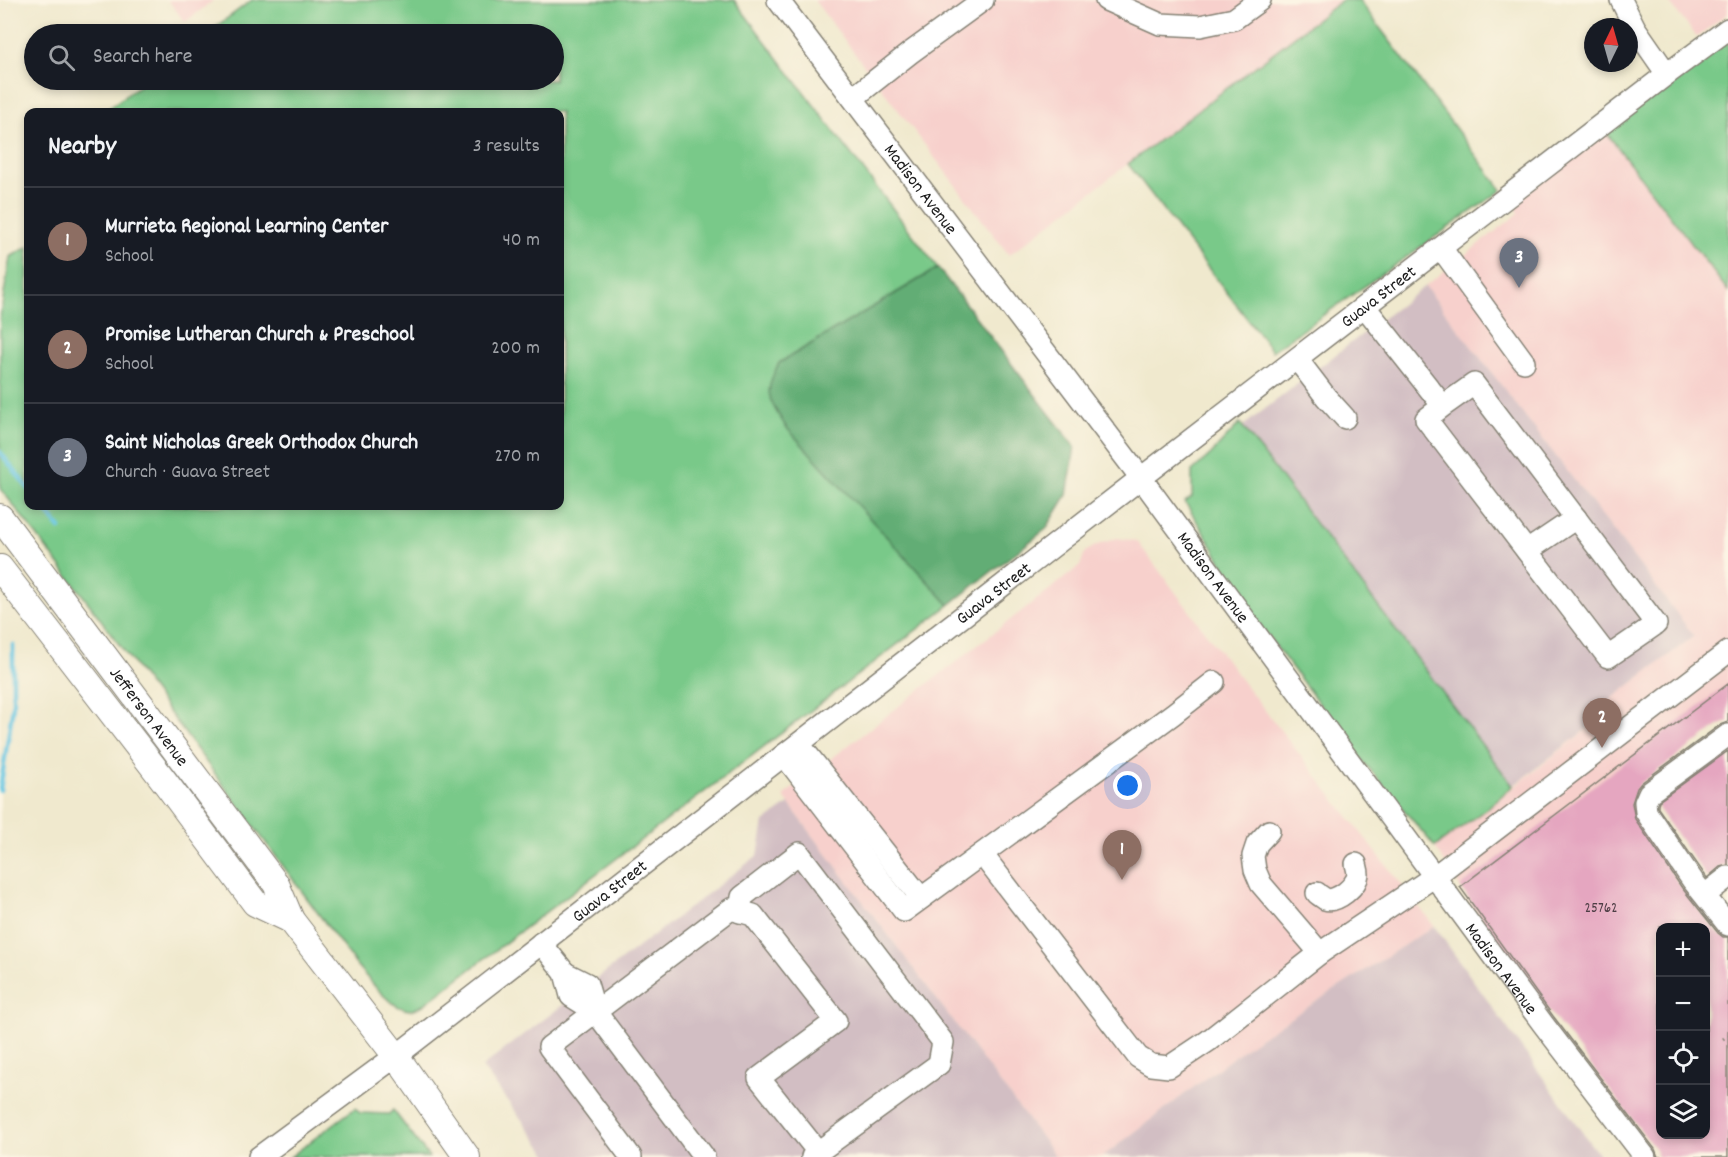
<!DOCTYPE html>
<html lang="en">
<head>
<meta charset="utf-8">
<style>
  :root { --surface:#171b24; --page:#242831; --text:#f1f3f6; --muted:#9ea1a6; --line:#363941; --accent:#0b8043 }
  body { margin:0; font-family:Dekko,sans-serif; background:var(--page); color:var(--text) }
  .controls { position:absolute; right:18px; bottom:18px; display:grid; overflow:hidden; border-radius:12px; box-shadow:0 3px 9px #0003 }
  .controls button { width:54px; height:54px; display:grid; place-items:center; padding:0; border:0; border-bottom:2px solid var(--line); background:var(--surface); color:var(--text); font:30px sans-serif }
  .compass { position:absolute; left:1584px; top:18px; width:54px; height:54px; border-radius:50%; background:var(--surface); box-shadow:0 3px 9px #0003; rotate:5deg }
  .you { position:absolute; left:1128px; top:786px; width:21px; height:21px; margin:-15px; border:4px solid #fff; border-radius:50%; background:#1a73e8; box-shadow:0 0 0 9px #1a73e833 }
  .badge { display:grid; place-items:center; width:39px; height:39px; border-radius:50%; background:var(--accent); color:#fff; font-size:20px; font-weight:700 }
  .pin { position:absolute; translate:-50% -50px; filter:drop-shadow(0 2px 3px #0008) }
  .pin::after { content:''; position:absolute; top:32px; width:21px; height:18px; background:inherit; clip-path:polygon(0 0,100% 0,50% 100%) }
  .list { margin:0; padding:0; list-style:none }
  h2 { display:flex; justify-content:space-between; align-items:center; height:78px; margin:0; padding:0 24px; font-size:26px }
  h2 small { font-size:20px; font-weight:400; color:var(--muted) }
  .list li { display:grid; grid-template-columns:39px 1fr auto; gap:18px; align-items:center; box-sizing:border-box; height:108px; padding:0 24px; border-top:2px solid var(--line) }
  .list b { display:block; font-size:22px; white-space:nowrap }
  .list p { margin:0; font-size:20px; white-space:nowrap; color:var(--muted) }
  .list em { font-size:20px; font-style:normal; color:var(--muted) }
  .icon { flex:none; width:33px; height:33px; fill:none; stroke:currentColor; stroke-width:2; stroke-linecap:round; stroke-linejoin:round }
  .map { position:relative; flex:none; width:1728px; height:1157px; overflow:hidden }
  .search { position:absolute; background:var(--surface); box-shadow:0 3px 9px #0003; left:24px; top:24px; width:540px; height:66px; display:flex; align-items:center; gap:15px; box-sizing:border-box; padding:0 21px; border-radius:33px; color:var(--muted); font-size:22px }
  .panel { position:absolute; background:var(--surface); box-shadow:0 3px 9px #0003; left:24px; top:108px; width:540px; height:402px; border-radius:12px }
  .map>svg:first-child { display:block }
  .built { fill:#f7d0cc }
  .industrial { fill:#d2bec3 }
  .green { fill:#79c989; stroke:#4a7252; stroke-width:1.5 }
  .forest { fill:#62ad75; stroke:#3f6448; stroke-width:1.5 }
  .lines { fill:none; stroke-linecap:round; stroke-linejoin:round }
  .stream { stroke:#65c6e3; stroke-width:4.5 }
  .building { fill:#e5a6c0; fill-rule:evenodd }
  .minor-casing { stroke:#868275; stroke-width:24 }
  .major-casing { stroke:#868275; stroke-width:28 }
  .path { stroke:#868275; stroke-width:3; stroke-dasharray:1.5 4.5; stroke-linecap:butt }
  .minor { stroke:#fff; stroke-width:21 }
  .major { stroke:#fff; stroke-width:26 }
  .labels { text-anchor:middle; stroke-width:4.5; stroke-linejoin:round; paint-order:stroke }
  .number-label { font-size:15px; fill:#4e3e45 }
  .street-label { font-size:18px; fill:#1c1c1c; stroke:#fcf5e5 }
</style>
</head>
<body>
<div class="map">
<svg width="1728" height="1157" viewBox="0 0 1728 1157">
  <rect width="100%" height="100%" fill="#fcf5e5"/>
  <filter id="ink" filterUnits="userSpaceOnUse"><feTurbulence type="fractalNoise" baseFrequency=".0167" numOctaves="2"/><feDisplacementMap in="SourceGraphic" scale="12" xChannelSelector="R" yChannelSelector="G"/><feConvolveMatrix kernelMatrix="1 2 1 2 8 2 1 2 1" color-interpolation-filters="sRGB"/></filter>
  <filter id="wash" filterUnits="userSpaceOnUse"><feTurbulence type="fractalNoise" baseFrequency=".008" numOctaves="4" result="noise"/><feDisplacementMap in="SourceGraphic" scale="24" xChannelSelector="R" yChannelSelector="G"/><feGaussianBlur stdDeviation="1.35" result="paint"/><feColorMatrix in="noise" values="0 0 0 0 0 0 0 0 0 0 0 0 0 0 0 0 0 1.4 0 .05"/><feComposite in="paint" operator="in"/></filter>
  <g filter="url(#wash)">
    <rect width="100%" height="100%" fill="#f0e9ce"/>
    <!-- built -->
    <path class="built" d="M168 0H214L185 22Z
      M814 0H1342L1009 255Z
      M1667 0H1728V13L1697 37Z
      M1605 131 1728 291V684L1460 887 1435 847 1486 809 1610 711 1605 704 1694 636 1425 286 1519 213 1516 208 1518 200Z
      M1117 538 1137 541 1246 686 1434 926 1252 1043 1102 1157H1056L783 796 1080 566 1085 552 1097 545Z"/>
    <!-- industrial -->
    <path class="industrial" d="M1425 286 1694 636 1605 704 1610 711 1513 786 1243 426Z
      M789 804 1056 1157H550L482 1067 758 855 764 822Z
      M1434 926 1600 1157H1102L1252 1043Z"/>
    <!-- green -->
    <path class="green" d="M252 0H734L938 268 779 363 949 605 694 800 423 1005C419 1007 414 1010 410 1010 390 1009 370 980 357 966L81 593 0 488V318L10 257 28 247V506H560V112H103L147 80H554V34H206Z
      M1342 0H1359L1502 190 1272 351 1128 164Z
      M1728 41V291L1605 131Z
      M1240 423 1513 786 1486 809 1435 847 1362 760 1261 627 1185 502 1192 497V471L1211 454Z
      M355 1108 360 1113 389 1114 393 1110 429 1157H290Z"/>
    <!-- forest -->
    <path class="forest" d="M938 268 1075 447 1067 495 1046 529 949 605 786 427C769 399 762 394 779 363Z"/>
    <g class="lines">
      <!-- stream -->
      <path class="stream" d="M0 452 28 488
        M42 506 60 528
        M0 790 13 706V645"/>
    </g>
    <g id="blocks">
      <!-- building -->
      <path class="building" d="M1728 684V722L1720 725 1641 783 1637 788 1632 803 1635 819 1682 888 1718 933 1723 937H1728V1157H1658L1655 1149 1553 1016 1460 887ZM1660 927H1706V1134H1660Z
        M1728 751V865L1720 867 1707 878 1658 808V804L1659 801Z"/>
    </g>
  </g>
  <g filter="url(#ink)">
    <use href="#blocks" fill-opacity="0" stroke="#868275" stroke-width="1.5"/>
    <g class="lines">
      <!-- minor casing -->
      <g class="minor-casing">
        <g id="minor">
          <path id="s1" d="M778 0 1141 478 1543 1024 1645 1157"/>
          <path d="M1106 0 1160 24 1200 26 1234 19 1260 0"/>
          <path d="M1621 0 1635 28 1667 74"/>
          <path d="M853 98 910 53 983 0"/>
          <path d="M1441 248 1524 362"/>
          <path d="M1365 307 1443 406 1474 384 1656 624 1608 657 1426 419 1443 406"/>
          <path d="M1297 359 1326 397 1345 418"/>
          <path d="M1527 551 1576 518"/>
          <path d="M1728 735 1649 793 1645 802 1646 812 1693 881 1728 925"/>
          <path d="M799 744 921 898"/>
          <path d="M784 755 904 911 1173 714 1214 682"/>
          <path d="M1269 831 1257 844 1253 856 1255 870 1261 884 1320 953"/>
          <path d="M982 854 1138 1057 1151 1065 1169 1067 1208 1041 1320 953 1435 876 1728 652"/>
          <path d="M1317 893C1317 894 1324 898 1325 899 1337 903 1357 886 1358 874 1358 871 1357 868 1356 864"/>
          <path d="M1705 895 1728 877"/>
          <path d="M740 912 742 897 799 853 943 1042 939 1064 818 1152"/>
          <path d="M541 943 565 973 571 996 595 1011 704 1157"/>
          <path d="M565 973 587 984 595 1011"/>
          <path id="s2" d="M259 1157 396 1056 1141 478 1667 74 1728 29"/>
          <path d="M631 1157 549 1047 731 909 753 915 836 1021 759 1078 818 1152 812 1157"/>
        </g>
      </g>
      <!-- major casing -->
      <g class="major-casing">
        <g id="major">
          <path id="s3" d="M0 517 276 884 291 920 396 1056 467 1157"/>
          <path d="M0 568 162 778 255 903 291 920"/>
        </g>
      </g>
      <!-- path -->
      <path class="path" d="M1723 1039 1728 1035"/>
      <!-- minor -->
      <use href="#minor" class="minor"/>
      <!-- major -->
      <use href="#major" class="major"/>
    </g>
  </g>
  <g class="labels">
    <!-- number labels -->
    <g class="number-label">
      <text x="1601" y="912">25762</text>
    </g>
    <!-- street labels -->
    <g class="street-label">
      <text dy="6" stroke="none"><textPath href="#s1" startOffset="237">Madison Avenue</textPath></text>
      <text dy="6" stroke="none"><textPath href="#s2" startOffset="1412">Guava Street</textPath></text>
      <text dy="6" stroke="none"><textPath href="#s1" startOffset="723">Madison Avenue</textPath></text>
      <text dy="6" stroke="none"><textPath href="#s2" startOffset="926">Guava Street</textPath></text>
      <text dy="6" stroke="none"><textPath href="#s3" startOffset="249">Jefferson Avenue</textPath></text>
      <text dy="6" stroke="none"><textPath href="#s2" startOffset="440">Guava Street</textPath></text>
      <text dy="6" stroke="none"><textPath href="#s1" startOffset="1209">Madison Avenue</textPath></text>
    </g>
  </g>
</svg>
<div class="controls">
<button>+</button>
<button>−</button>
<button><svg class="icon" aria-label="locate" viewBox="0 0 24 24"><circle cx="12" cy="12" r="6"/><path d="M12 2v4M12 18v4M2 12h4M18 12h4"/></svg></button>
<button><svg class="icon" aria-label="layers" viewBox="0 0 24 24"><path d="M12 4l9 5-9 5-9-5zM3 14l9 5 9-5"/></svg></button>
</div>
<svg class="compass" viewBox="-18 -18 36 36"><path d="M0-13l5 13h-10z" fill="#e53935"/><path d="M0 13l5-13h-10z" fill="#9ea1a6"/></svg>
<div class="you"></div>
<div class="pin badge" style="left:1122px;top:880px;background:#8d6e63">1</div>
<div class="pin badge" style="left:1602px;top:748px;background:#8d6e63">2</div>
<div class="pin badge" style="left:1519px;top:288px;background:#6b7280">3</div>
<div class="search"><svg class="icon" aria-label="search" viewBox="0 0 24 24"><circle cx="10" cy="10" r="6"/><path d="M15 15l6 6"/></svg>Search here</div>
<section class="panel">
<h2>Nearby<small>3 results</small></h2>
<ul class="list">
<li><span class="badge" style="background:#8d6e63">1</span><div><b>Murrieta Regional Learning Center</b><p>School</p></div><em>40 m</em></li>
<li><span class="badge" style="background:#8d6e63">2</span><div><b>Promise Lutheran Church &amp; Preschool</b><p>School</p></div><em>200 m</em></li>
<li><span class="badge" style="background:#6b7280">3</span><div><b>Saint Nicholas Greek Orthodox Church</b><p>Church · Guava Street</p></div><em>270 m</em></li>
</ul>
</section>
</div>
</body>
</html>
